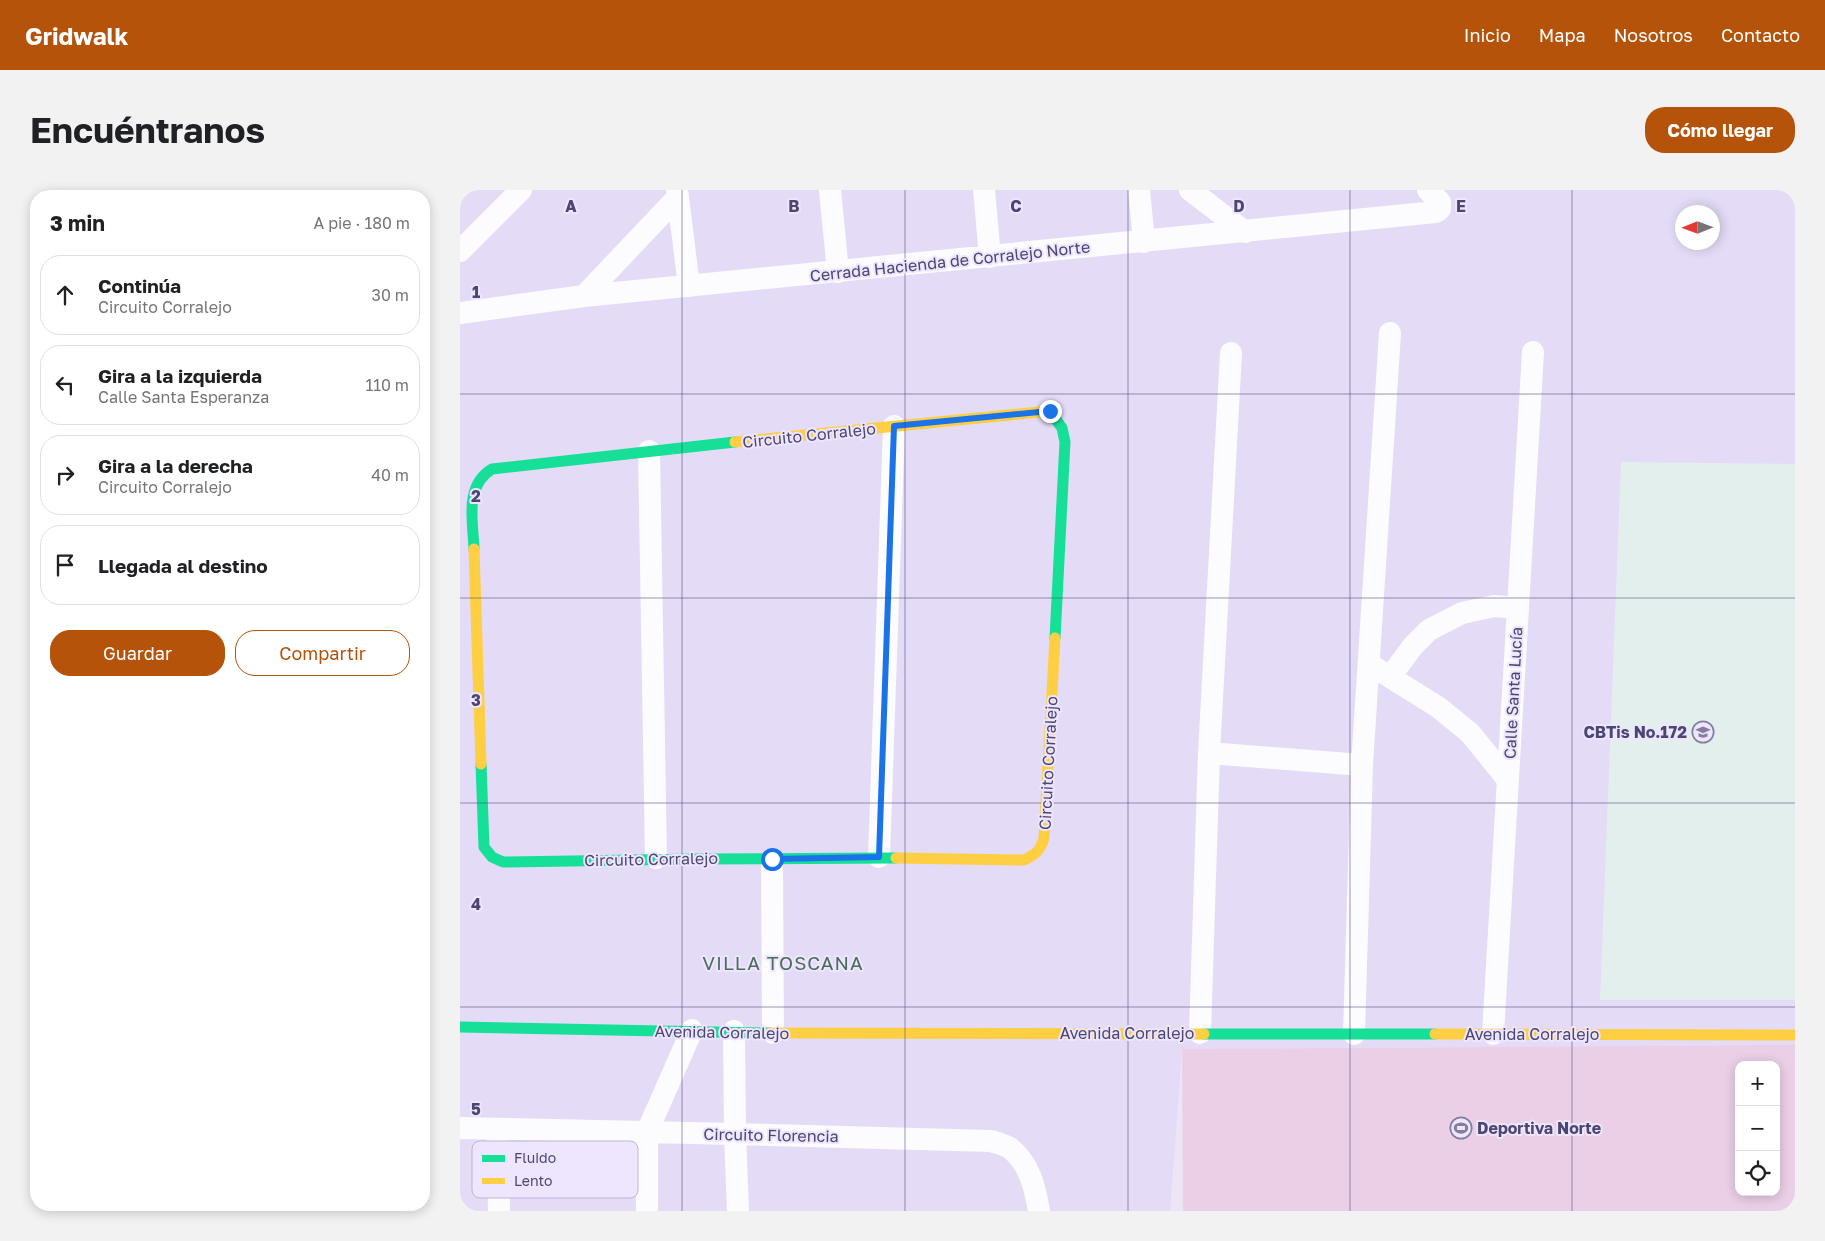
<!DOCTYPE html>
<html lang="es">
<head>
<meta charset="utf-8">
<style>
  :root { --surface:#fff; --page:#f2f2f2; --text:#202124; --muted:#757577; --line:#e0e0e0; --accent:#b45309 }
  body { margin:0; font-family:"Golos Text",sans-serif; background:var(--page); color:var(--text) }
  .controls { position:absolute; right:15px; bottom:15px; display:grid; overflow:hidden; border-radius:10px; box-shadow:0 2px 12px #0003 }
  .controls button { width:45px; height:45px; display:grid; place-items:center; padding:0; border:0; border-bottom:1px solid var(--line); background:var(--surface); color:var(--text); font:25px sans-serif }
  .compass { position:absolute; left:1215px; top:15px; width:45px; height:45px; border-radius:50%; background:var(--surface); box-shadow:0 2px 12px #0003; rotate:269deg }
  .stop { position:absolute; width:15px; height:15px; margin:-11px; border:4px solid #1a73e8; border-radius:50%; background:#fff }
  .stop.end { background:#1a73e8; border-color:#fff; box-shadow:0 1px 5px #0008 }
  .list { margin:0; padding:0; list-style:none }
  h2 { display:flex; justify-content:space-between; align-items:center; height:65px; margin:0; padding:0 20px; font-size:21px }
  h2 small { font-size:16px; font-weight:400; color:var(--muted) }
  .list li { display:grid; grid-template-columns:32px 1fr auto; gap:15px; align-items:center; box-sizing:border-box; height:80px; margin:0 10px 10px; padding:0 10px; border:1px solid var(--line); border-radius:20px }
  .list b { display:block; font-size:19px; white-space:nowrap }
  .list p { margin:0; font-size:16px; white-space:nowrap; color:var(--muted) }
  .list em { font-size:16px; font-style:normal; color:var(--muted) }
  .actions { display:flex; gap:10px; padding:15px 20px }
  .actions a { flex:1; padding:11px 0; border:1px solid var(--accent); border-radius:20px; text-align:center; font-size:18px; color:var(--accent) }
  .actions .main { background:var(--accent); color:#fff }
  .icon { flex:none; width:28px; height:28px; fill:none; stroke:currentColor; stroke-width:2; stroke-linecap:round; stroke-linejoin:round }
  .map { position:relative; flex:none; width:1335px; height:1021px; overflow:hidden; border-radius:20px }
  header { display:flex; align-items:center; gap:30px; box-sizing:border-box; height:70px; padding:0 25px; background:var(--accent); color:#fff }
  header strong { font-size:24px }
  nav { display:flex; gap:28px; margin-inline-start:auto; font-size:18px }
  .intro { display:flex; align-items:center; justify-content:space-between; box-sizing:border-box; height:120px; padding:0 30px }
  h1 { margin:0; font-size:35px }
  .button { padding:12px 22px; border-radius:20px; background:var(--accent); color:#fff; font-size:18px; font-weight:700 }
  main { display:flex; gap:30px; padding:0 30px }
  aside { flex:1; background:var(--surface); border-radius:20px; box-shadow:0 2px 12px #0003 }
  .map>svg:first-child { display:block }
  .residential { fill:#e4dbf7; fill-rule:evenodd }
  .education { fill:#e2efed }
  .pitch { fill:#eacfe6; fill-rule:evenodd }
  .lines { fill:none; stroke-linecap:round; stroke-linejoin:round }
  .street { stroke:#fcfbfe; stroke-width:22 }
  .fast { stroke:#16e098; stroke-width:11 }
  .slow { stroke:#ffcf43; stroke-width:11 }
  .route { stroke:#1a73e8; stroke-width:6 }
  .grid { fill:none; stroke:#4b4672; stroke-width:1; stroke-opacity:0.55 }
  .labels { text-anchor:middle; stroke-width:4; stroke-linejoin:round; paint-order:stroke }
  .street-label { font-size:16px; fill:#4b4672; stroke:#eee5ff }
  .poi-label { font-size:16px; font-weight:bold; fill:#4b4672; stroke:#eee5ff; text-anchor:end }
  .quarter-label { font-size:19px; letter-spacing:1px; fill:#496e59; stroke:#eee5ff }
  .key { fill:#eee5ff; stroke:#bdb5d5; stroke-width:1 }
  .key-label { font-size:14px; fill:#4b4672 }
  .grid-label { font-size:16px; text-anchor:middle; font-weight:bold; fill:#4b4672; stroke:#eee5ff; stroke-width:4; stroke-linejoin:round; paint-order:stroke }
</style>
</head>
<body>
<header>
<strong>Gridwalk</strong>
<nav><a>Inicio</a><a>Mapa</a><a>Nosotros</a><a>Contacto</a></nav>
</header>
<div class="intro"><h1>Encuéntranos</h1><a class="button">Cómo llegar</a></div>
<main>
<aside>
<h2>3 min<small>A pie · 180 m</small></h2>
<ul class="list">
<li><svg class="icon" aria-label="ahead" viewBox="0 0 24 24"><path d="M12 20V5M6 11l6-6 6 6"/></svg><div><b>Continúa</b><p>Circuito Corralejo</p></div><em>30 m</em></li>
<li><svg class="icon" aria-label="left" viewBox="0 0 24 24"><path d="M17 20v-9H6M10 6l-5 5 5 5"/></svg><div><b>Gira a la izquierda</b><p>Calle Santa Esperanza</p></div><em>110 m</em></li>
<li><svg class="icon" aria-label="right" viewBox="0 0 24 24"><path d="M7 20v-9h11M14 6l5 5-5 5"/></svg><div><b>Gira a la derecha</b><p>Circuito Corralejo</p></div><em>40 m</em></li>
<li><svg class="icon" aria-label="arrive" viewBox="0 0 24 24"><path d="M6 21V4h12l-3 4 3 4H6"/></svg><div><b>Llegada al destino</b></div></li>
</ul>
<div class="actions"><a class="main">Guardar</a><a>Compartir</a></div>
</aside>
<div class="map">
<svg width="1335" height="1021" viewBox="0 0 1335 1021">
  <rect width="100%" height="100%" fill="#ebe5f5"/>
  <!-- residential -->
  <path class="residential" d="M0 0H1335V855L722 859 710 1021H0ZM1222 22H1252V52H1222Z"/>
  <!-- education -->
  <path class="education" d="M1161 272 1335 274V810H1140Z"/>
  <!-- pitch -->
  <path class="pitch" d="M1335 855V1021H723L722 859ZM1279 875H1316V1002H1279Z"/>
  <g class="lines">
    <!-- street -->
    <path class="street" d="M217 0 229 96
      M370 0 378 82
      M524 0 530 67
      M679 0 684 52
      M730 0 785 42
      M0 61 61 0
      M124 106 218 7
      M0 123 124 106 976 22 980 19V12L968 0
      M189 261 196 668
      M909 474 978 517 1010 543 1048 590
      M930 487 953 456 969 440 1002 423 1034 416 1058 418
      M749 563 902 575 894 844
      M902 575 930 143
      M419 667 434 236
      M312 669 313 843
      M274 841 275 944 278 1021
      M740 843 749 563 771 163
      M1033 844 1073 162
      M0 938 275 944 531 951C537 953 545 955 550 958 570 974 575 998 579 1021
      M37 939 39 1021
      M187 1021V942L232 840"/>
    <!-- fast -->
    <path class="fast" d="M590 221 602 238 605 252 595 448
      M14 359C13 331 4 296 32 279L275 252
      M21 574 24 657 32 667 43 672 238 669 436 668
      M0 837 310 843
      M744 844H975"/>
    <!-- slow -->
    <path class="slow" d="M275 252 590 221
      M14 359 21 574
      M436 668 564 670C575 665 581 660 584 648L595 448
      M310 843 744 844
      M975 844 1335 845"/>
  </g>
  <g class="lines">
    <!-- route -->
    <path class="route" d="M312 669 419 667 434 236 590 221"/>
  </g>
  <!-- grid -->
  <path class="grid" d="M222 0V1021M445 0V1021M668 0V1021M890 0V1021M1112 0V1021M0 204H1335M0 408H1335M0 613H1335M0 817H1335"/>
  <!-- icons -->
  <defs>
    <g id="school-ring" transform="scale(1.125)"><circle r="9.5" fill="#eee5ff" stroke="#837ea0" stroke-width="1.5"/><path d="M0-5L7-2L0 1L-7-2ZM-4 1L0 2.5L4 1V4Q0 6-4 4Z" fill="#837ea0"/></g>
    <g id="stadium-ring" transform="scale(1.125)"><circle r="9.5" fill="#eee5ff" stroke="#837ea0" stroke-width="1.5"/><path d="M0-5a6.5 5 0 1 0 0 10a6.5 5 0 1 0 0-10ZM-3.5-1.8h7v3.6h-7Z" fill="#837ea0"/></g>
  </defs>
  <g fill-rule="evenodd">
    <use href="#school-ring" x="1243" y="542"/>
    <use href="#stadium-ring" x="1001" y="938"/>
  </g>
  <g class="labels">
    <!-- street labels -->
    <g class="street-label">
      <text transform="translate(490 71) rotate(-6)" y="6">Cerrada Hacienda de Corralejo Norte</text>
      <text transform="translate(349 245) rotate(-6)" y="6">Circuito Corralejo</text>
      <text transform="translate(1053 503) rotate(-87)" y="6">Calle Santa Lucía</text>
      <text transform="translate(588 573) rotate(-87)" y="6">Circuito Corralejo</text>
      <text transform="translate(191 669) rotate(-1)" y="6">Circuito Corralejo</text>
      <text transform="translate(262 842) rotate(1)" y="6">Avenida Corralejo</text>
      <text x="667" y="849">Avenida Corralejo</text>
      <text x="1072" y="850">Avenida Corralejo</text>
      <text transform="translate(311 945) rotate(1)" y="6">Circuito Florencia</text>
    </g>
    <!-- poi labels -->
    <g class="poi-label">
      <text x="1227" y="548">CBTis No.172</text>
      <text x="1017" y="944" text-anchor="start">Deportiva Norte</text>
    </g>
    <!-- quarter labels -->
    <g class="quarter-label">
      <text x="323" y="780">VILLA TOSCANA</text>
    </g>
  </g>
  <!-- legend -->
  <rect x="12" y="951" width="166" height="57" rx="8" class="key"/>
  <rect x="22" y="965" width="23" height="7" fill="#16e098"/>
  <rect x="22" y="988" width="23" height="6" fill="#ffcf43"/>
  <g class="key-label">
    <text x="54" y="973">Fluido</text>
    <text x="54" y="996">Lento</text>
  </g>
  <g class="grid-label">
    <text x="111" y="22">A</text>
    <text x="334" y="22">B</text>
    <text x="556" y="22">C</text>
    <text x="779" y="22">D</text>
    <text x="1001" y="22">E</text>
    <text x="16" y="108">1</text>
    <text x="16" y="312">2</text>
    <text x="16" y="516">3</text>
    <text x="16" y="720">4</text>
    <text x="16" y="925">5</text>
  </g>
</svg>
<div class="controls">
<button>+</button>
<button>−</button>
<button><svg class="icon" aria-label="locate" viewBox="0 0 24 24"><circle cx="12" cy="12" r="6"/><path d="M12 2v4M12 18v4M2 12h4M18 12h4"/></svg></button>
</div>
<svg class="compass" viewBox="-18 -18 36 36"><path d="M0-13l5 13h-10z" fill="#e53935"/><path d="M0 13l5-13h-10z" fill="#757577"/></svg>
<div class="stop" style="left:312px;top:669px"></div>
<div class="stop end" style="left:590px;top:221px"></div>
</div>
</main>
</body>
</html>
